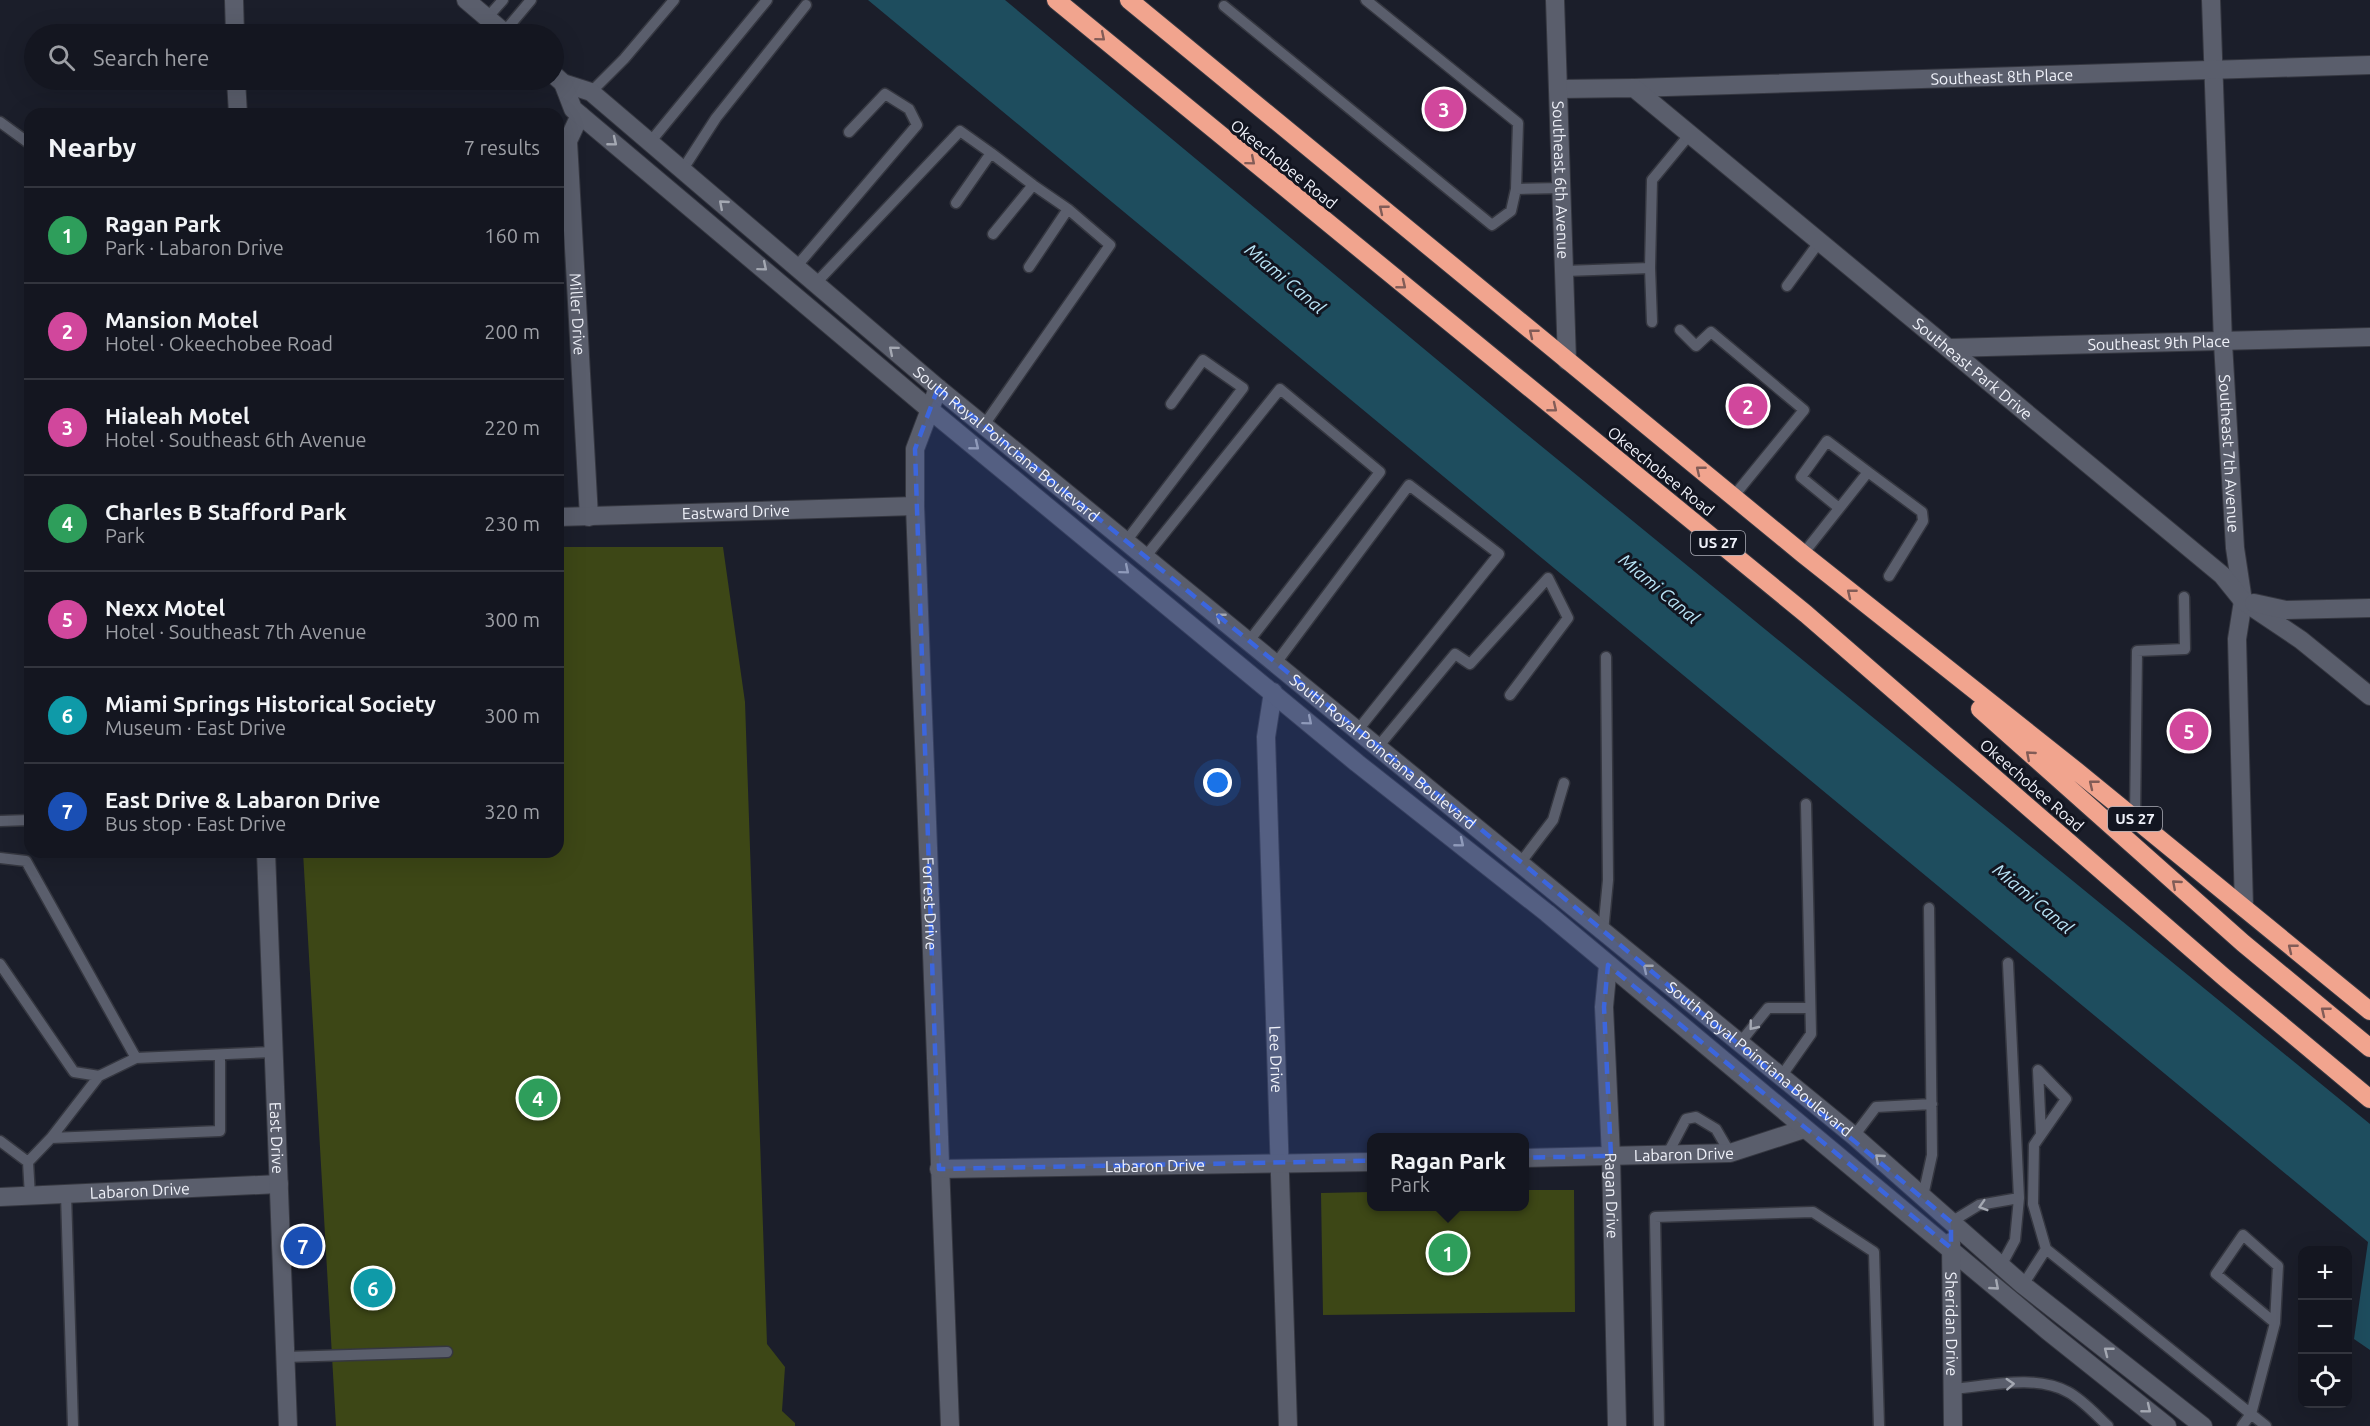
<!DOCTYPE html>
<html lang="en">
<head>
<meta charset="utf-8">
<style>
  :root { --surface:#141620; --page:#21232d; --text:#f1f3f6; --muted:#9d9fa5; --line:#33353e; --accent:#0f766e }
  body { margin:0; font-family:Ubuntu,sans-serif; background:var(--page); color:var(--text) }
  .controls { position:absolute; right:18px; bottom:18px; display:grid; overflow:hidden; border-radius:12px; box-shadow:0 6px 24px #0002 }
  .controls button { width:54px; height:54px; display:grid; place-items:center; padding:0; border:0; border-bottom:2px solid var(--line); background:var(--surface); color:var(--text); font:30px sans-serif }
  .you { position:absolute; left:1218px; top:783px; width:21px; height:21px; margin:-15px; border:4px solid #fff; border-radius:50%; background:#1a73e8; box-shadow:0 0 0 9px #1a73e833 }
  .badge { display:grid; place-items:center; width:39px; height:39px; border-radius:50%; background:var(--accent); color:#fff; font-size:20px; font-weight:700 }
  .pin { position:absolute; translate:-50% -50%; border:3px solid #fff; box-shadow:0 2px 6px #0006 }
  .popup { position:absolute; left:1367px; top:1133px; width:162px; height:78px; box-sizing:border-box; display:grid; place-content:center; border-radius:12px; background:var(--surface); filter:drop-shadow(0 2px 4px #0005); font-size:20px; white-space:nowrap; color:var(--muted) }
  .popup b { font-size:22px; color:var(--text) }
  .popup::after { content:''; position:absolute; left:50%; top:100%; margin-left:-12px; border:12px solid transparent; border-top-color:var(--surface) }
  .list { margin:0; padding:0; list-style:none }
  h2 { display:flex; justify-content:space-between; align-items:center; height:78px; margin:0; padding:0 24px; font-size:26px }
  h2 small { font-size:20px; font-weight:400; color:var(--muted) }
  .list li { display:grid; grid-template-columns:39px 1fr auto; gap:18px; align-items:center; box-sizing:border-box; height:96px; padding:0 24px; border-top:2px solid var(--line) }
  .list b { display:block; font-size:22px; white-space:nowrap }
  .list p { margin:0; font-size:20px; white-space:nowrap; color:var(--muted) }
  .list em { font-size:20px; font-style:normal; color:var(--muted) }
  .icon { flex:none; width:33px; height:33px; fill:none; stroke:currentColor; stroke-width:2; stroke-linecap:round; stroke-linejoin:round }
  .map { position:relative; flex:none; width:2370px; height:1426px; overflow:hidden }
  .search { position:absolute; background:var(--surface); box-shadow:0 6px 24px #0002; left:24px; top:24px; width:540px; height:66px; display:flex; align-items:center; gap:15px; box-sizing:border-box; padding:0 21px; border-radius:33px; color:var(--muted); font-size:22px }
  .panel { position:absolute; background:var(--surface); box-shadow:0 6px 24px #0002; left:24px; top:108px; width:540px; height:750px; border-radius:18px }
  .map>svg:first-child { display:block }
  .green { fill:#3d4716 }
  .water { fill:#1e4d5e }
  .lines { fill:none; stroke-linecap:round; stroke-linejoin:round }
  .lane-casing { stroke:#353740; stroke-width:13 }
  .street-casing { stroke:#353740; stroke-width:20 }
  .secondary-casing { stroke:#353740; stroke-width:20 }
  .highway-casing { stroke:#353740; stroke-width:20 }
  .lane { stroke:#5a5e6c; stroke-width:10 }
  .street { stroke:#5a5e6c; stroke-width:18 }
  .secondary { stroke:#5a5e6c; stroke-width:18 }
  .highway { stroke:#f1a48e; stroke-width:18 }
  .oneway { stroke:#825c57 }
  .oneway2 { stroke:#a4a8b2 }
  .marked { fill:#3c66dd; fill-opacity:0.2; stroke:#3c66dd; stroke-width:4.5; stroke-dasharray:12 8; stroke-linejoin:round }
  .labels { text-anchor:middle; stroke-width:6; stroke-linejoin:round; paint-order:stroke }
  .shield { fill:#121520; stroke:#adafb8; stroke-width:1.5 }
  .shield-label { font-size:15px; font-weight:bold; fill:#eff1f9 }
  .street-label { font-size:16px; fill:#eff1f9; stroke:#121520 }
  .water-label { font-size:18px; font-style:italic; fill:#bae5f7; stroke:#121520 }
</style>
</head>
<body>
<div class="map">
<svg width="2370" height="1426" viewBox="0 0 2370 1426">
  <rect width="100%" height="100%" fill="#1b1e2a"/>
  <!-- green -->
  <path class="green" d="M558 547H723L745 702 767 1344 785 1367 782 1411 795 1423V1426H336L303 852H558Z
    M1525 1190H1574L1575 1312 1323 1315 1321 1193 1371 1192 1372 1206H1524Z"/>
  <!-- water -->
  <path class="water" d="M868 0H1005L1513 423 2370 1124V1350L2354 1339 2368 1242Z"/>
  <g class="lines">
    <!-- lane casing -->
    <g class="lane-casing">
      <path id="lane" d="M1224 6 1492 225 1511 211 1516 189 1518 123 1366 0
        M487 18 503 0
        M504 32 531 0
        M591 92 624 59 674 0
        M0 122 30 144
        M651 141 767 0
        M683 169 716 118 806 5
        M1516 189 1562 188
        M956 203 991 153 1033 185
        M993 234 1033 185 1068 209
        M796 267 917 125 909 109 885 94 849 132
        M1650 268 1652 322
        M1565 271 1650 268 1652 180 1690 134
        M815 284 960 131 991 153
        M1787 286 1820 241
        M1680 330 1696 346 1711 332 1804 410 1733 497
        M984 425 1110 245 1068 209 1029 267
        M1868 472 1922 512 1923 521 1889 576
        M1127 540 1243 388 1203 360 1171 404
        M1803 554 1868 472 1827 441 1801 477 1839 508
        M1146 556 1280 389 1380 472 1249 641
        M1276 663 1409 485 1499 554 1357 731
        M1377 748 1455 654 1470 664 1548 578 1568 618 1510 695
        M2135 819 2137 651 2185 649 2184 597
        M0 821 30 820
        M0 858 26 861 136 1058
        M1521 862 1553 820 1564 783
        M1603 932 1608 880 1606 657
        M0 964 74 1072 99 1076 136 1058 274 1052
        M1739 1044 1768 1008H1810
        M1780 1078 1811 1034 1806 804
        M2041 1134 2038 1070 2066 1099 2034 1145 2033 1204 2046 1249 2251 1414 2242 1426
        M1854 1136 1876 1107 1932 1104
        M51 1138 99 1076
        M0 1141 28 1162
        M1667 1155 1686 1119 1696 1117 1716 1129 1730 1153
        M66 1194 73 1426
        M30 1196 28 1162 51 1138 220 1131V1055
        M1923 1196 1932 1155 1929 908
        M1951 1222 1979 1205 2019 1198
        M2001 1266 2015 1240 2019 1198 2008 963
        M2023 1285 2046 1249
        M285 1357 447 1352
        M1952 1389C1989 1386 2035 1374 2068 1392 2083 1400 2096 1415 2108 1426
        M1659 1426 1655 1217 1813 1212 1874 1252 1879 1426
        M2266 1426 2251 1414 2275 1323 2278 1266 2243 1235 2216 1274 2275 1323"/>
    </g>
    <!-- street casing -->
    <g class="street-casing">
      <g id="street">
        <path id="s1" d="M2211 0 2223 343 2235 548 2243 601 2237 639 2244 908"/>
        <path id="s2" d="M1634 88 2370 65"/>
        <path id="s3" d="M1558 89 1634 88 2222 575 2243 601 2301 640 2370 696"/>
        <path id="s4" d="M580 115 568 141 589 517"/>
        <path id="s5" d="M1949 348 2370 337"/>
        <path id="s6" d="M938 388 915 449V506L950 1426"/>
        <path id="s7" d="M558 517 915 506"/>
        <path d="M2254 603 2286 610 2370 608"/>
        <path id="s8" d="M1273 692 1266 737 1288 1426"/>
        <path id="s9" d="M1608 965 1604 1007 1611 1156 1617 1426"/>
        <path id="s10" d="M1524 1158 1730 1153 1804 1129"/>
        <path id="s11" d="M939 1169 1372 1162"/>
        <path id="s12" d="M0 1197 279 1184"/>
      </g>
    </g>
    <!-- secondary casing -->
    <g class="secondary-casing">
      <g id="secondary">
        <path d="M234 0 235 34"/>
        <path d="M466 0 506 34"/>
        <path id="s13" d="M1555 0 1567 361"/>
        <path id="s14" d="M554 75 563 83 591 92 938 388 1854 1136 2023 1285 2203 1426"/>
        <path d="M236 80 238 114"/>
        <path d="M563 83 573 109 929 409 1357 763 1547 913 2048 1331 2167 1426"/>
        <path id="s15" d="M266 852 288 1426"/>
        <path id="s16" d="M1951 1242 1953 1426"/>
      </g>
    </g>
    <!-- highway casing -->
    <g class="highway-casing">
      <path id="highway" d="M1056 0 1806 614 2225 978 2370 1099
        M1129 0 1803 554 2074 769 2370 1011
        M1980 709 2243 943 2370 1048"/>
    </g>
    <!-- lane -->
    <use href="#lane" class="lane"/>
    <!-- street -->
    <use href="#street" class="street"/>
    <!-- secondary -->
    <use href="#secondary" class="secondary"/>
    <!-- highway -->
    <use href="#highway" class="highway"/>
  </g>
  <!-- one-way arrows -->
  <defs><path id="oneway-chevron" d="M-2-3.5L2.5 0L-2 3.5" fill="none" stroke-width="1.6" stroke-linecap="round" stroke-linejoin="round" transform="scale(1.5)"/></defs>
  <g class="oneway">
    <use href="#oneway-chevron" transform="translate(1101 37) rotate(40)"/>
    <use href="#oneway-chevron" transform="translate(1251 161) rotate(40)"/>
    <use href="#oneway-chevron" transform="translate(1383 209) rotate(-141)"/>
    <use href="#oneway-chevron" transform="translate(1402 285) rotate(39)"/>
    <use href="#oneway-chevron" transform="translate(1533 333) rotate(-141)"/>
    <use href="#oneway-chevron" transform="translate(1553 408) rotate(39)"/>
    <use href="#oneway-chevron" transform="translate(1700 470) rotate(-141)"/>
    <use href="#oneway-chevron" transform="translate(1851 593) rotate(-141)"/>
    <use href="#oneway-chevron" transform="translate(2030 755) rotate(-139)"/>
    <use href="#oneway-chevron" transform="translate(2093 784) rotate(-141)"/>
    <use href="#oneway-chevron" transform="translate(2176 884) rotate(-139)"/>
    <use href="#oneway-chevron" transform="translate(2292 948) rotate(-141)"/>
    <use href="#oneway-chevron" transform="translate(2325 1011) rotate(-141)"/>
  </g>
  <g class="oneway2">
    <use href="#oneway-chevron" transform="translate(613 142) rotate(39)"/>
    <use href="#oneway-chevron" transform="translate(723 204) rotate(-139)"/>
    <use href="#oneway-chevron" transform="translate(763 267) rotate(40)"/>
    <use href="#oneway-chevron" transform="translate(893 350) rotate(-140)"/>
    <use href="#oneway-chevron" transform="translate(975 446) rotate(39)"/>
    <use href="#oneway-chevron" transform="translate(1125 570) rotate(40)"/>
    <use href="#oneway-chevron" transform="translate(1220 617) rotate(-141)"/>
    <use href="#oneway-chevron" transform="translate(1308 721) rotate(40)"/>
    <use href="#oneway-chevron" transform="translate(1460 843) rotate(39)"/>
    <use href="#oneway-chevron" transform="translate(1647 968) rotate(-141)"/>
    <use href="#oneway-chevron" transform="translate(1753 1026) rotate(129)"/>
    <use href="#oneway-chevron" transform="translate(1879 1158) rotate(-139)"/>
    <use href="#oneway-chevron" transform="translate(1983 1206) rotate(163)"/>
    <use href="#oneway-chevron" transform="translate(1995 1286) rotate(41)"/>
    <use href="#oneway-chevron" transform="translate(2108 1351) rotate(-142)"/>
    <use href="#oneway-chevron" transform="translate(2010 1384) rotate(-3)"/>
    <use href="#oneway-chevron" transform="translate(2147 1409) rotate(39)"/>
  </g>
  <!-- marked area -->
  <path class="marked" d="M938 388 1521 862 1951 1222V1248L1608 965 1604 1007 1611 1156 939 1169 915 449Z"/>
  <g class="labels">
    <!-- shield labels -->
    <g class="shield">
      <rect x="1691" y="531" width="54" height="24" rx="4.5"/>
      <rect x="2108" y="807" width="54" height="24" rx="4.5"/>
    </g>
    <g class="shield-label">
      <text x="1718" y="548">US 27</text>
      <text x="2135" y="824">US 27</text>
    </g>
    <!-- street labels -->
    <g class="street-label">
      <text dy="6" stroke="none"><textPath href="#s2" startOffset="368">Southeast 8th Place</textPath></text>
      <text transform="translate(1284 164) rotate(39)" y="6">Okeechobee Road</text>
      <text dy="6" stroke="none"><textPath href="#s13" startOffset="180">Southeast 6th Avenue</textPath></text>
      <text dy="6" stroke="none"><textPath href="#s4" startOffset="202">Miller Drive</textPath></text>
      <text dy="6" stroke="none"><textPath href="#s5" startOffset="210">Southeast 9th Place</textPath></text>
      <text dy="6" stroke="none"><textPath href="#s3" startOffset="516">Southeast Park Drive</textPath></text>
      <text dy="6" stroke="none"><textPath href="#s14" startOffset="586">South Royal Poinciana Boulevard</textPath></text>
      <text dy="6" stroke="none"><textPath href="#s1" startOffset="454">Southeast 7th Avenue</textPath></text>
      <text transform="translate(1661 471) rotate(39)" y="6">Okeechobee Road</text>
      <text dy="6" stroke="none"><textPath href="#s7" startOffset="178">Eastward Drive</textPath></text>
      <text dy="6" stroke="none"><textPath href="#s14" startOffset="1072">South Royal Poinciana Boulevard</textPath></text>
      <text transform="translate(2032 785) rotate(41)" y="6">Okeechobee Road</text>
      <text dy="6" stroke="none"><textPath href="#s6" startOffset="520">Forrest Drive</textPath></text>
      <text dy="6" stroke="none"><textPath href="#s8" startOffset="368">Lee Drive</textPath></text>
      <text dy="6" stroke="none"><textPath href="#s14" startOffset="1558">South Royal Poinciana Boulevard</textPath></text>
      <text dy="6" stroke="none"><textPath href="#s15" startOffset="286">East Drive</textPath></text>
      <text dy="6" stroke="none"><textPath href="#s10" startOffset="160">Labaron Drive</textPath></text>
      <text dy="6" stroke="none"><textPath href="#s11" startOffset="216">Labaron Drive</textPath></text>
      <text dy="6" stroke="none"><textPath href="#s12" startOffset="140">Labaron Drive</textPath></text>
      <text dy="6" stroke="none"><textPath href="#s9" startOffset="231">Ragan Drive</textPath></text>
      <text dy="6" stroke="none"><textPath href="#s16" startOffset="82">Sheridan Drive</textPath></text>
    </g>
    <!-- water labels -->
    <g class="water-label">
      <text transform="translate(1285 279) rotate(40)" y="6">Miami Canal</text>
      <text transform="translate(1659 589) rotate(40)" y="6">Miami Canal</text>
      <text transform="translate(2033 899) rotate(40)" y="6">Miami Canal</text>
    </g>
  </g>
</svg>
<div class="controls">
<button>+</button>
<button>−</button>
<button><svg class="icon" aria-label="locate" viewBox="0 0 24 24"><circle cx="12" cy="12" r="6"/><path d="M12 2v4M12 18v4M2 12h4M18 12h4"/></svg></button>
</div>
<div class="you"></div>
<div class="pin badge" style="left:1448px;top:1253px;background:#2e9e5b">1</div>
<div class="popup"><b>Ragan Park</b>Park</div>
<div class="pin badge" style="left:1748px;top:406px;background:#d1479c">2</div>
<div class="pin badge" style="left:1444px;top:109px;background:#d1479c">3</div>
<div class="pin badge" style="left:538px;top:1098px;background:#2e9e5b">4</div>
<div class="pin badge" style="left:2189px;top:731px;background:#d1479c">5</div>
<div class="pin badge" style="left:373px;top:1288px;background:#0f9aa8">6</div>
<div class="pin badge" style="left:303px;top:1246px;background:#1a4fb4">7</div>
<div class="search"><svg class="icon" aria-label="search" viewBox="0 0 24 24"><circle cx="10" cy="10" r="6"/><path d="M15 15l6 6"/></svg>Search here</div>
<section class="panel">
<h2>Nearby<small>7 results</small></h2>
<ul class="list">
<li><span class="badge" style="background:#2e9e5b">1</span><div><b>Ragan Park</b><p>Park · Labaron Drive</p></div><em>160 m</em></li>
<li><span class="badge" style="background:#d1479c">2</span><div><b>Mansion Motel</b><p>Hotel · Okeechobee Road</p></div><em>200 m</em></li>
<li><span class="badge" style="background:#d1479c">3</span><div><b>Hialeah Motel</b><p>Hotel · Southeast 6th Avenue</p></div><em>220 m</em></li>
<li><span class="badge" style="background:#2e9e5b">4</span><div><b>Charles B Stafford Park</b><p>Park</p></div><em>230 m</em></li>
<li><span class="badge" style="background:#d1479c">5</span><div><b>Nexx Motel</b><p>Hotel · Southeast 7th Avenue</p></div><em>300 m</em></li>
<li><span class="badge" style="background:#0f9aa8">6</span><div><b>Miami Springs Historical Society</b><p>Museum · East Drive</p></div><em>300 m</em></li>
<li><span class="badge" style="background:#1a4fb4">7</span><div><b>East Drive &amp; Labaron Drive</b><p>Bus stop · East Drive</p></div><em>320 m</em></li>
</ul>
</section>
</div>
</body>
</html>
